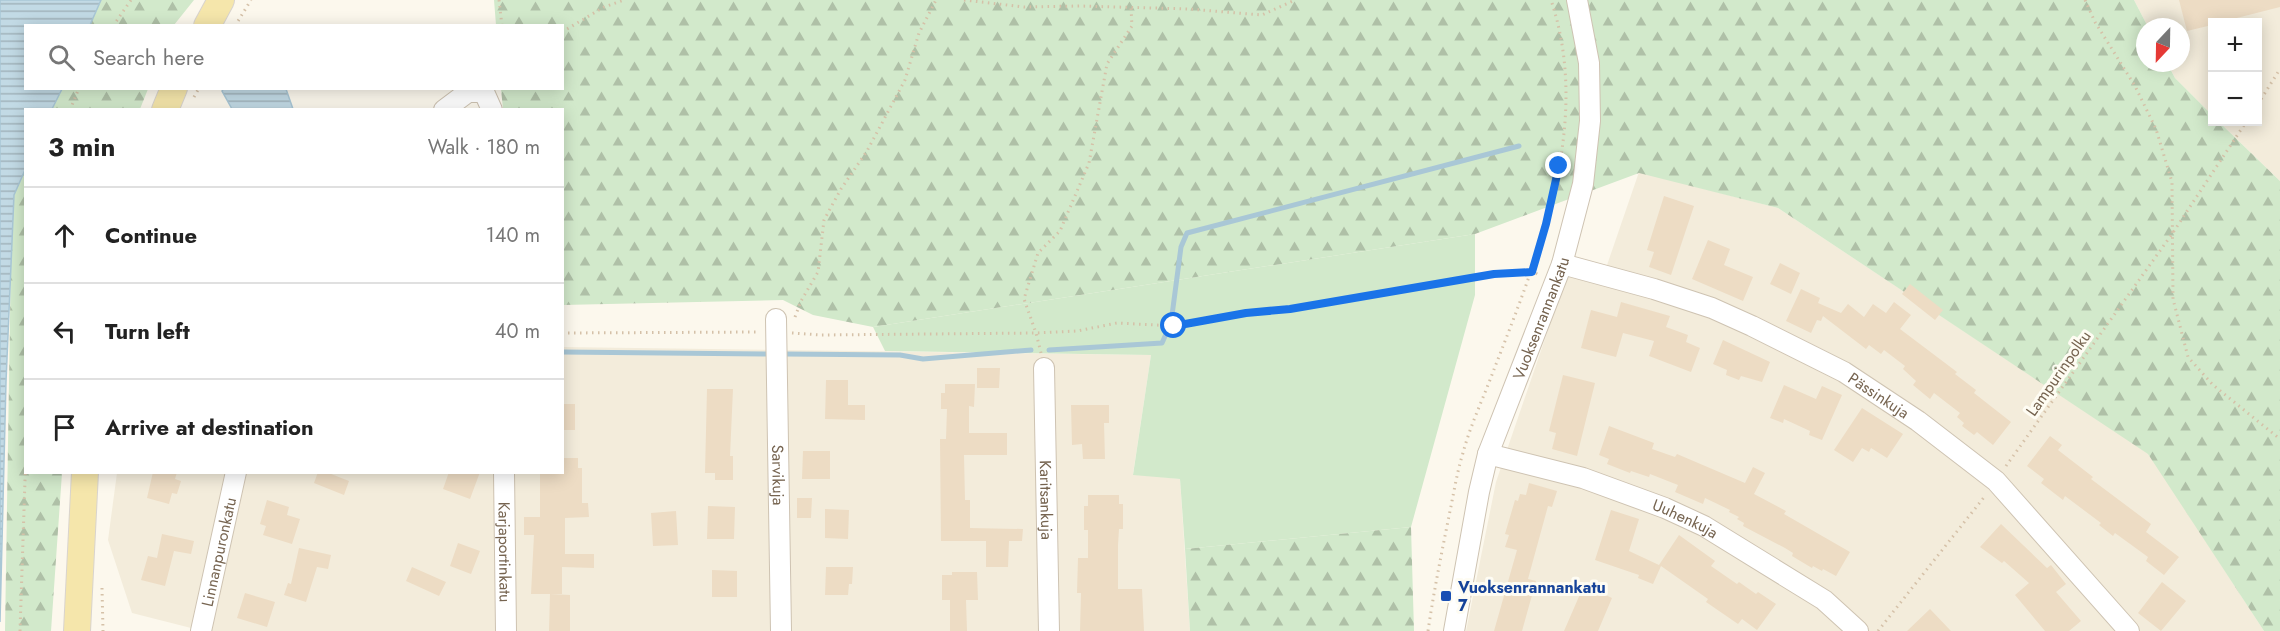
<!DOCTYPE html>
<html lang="en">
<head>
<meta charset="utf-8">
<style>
  :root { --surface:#fff; --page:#f6f6f6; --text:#222; --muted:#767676; --line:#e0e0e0 }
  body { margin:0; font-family:Jost,sans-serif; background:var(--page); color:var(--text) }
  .controls { position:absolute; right:18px; top:18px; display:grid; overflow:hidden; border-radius:0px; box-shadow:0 3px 15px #0003 }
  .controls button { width:54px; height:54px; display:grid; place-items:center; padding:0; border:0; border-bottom:2px solid var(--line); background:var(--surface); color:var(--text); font:30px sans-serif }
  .compass { position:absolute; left:2136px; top:18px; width:54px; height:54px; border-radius:50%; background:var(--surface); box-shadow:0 3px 15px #0003; rotate:202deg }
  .stop { position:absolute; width:18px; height:18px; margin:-14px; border:4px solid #1a73e8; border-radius:50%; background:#fff }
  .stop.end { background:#1a73e8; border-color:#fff; box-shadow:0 2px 6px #0008 }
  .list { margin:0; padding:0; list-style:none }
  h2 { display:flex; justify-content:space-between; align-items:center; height:78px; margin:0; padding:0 24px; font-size:26px }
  h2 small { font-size:20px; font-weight:400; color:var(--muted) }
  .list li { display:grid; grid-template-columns:39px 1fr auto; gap:18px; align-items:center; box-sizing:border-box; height:96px; padding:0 24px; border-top:2px solid var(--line) }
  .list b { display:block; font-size:22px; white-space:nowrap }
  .list em { font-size:20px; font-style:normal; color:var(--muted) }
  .icon { flex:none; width:33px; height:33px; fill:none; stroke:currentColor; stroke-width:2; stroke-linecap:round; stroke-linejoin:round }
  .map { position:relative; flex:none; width:2280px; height:631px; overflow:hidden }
  .search { position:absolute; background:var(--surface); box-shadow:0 3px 15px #0003; left:24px; top:24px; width:540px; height:66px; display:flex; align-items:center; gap:15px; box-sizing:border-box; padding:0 21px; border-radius:0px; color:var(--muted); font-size:22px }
  .panel { position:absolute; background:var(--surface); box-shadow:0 3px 15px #0003; left:24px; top:108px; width:540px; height:366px; border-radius:0px }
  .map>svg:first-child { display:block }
  .residential { fill:#f3ecdb }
  .grass { fill:#d2e9cb }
  .forest { fill:url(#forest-firs) }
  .water { fill:url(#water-rules); stroke:#a9c7d6; stroke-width:1.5 }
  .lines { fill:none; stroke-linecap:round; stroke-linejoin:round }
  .stream { stroke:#a9c7d6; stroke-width:5 }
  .building { fill:#eddcc4 }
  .minor-casing { stroke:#cec3b2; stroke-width:22 }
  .major-casing { stroke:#d9d4ce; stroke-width:28 }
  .path { stroke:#d5c1a8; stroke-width:3; stroke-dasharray:1.5 4.5; stroke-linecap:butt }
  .minor { stroke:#fff; stroke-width:20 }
  .major { stroke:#f5e6ab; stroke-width:26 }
  .route { stroke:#1a73e8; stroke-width:8 }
  .transit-dot { fill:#1a4fb4; stroke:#fefcf3; stroke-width:2 }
  .labels { text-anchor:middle; stroke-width:6; stroke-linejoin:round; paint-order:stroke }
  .street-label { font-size:16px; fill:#766450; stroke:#fefcf3 }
  .transit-label { font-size:16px; font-weight:bold; fill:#164399; stroke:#fefcf3; text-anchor:start }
</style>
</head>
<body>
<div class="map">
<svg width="2280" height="631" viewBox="0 0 2280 631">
  <defs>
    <pattern id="forest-firs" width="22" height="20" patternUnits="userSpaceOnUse" patternTransform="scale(1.5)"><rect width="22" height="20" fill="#d2e9cb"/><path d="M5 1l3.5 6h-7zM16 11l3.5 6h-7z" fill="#afc0a7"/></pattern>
    <pattern id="water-rules" width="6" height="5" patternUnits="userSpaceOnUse" patternTransform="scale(1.5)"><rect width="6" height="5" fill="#c2dae5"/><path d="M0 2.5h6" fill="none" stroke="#a2b4bc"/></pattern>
  </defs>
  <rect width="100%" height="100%" fill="#fcf8ed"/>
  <!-- residential -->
  <path class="residential" d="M2134 0H2280V181L2219 122H2258V22H2212V115L2175 78 2167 63H2181V27H2148Z
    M1639 172 1778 208 2149 454 2264 631H1466L1496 482 1572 260 1606 268Z
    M563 347 1151 355 1133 474 1180 479 1190 631H195V629L132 613 108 540 117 473 562 472Z"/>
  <!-- grass -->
  <path class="grass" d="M1475 234V295L1411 527 1185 549 1180 479 1133 475 1151 355 885 351 873 327Z"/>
  <!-- forest -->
  <path class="forest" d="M92 0H194L174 25 75 26Z
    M494 0H2134L2148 27H2145V63H2167L2175 78 2212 115V122H2219L2280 181V631H2264L2148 454 1778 208 1639 173 1475 234 873 327 813 315 783 300 563 305 562 110 503 109 501 89 562 88V26L496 25Z
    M51 89H148L140 109 43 110Z
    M25 157 26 472 62 473 51 631H5L12 193Z
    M1411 527 1414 631H1190L1185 549Z"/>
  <!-- water -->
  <path class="water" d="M0 0H101L90 25 26 26V88L62 89 52 109 26 110 25 170 14 195 6 382 0 622Z
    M224 88 286 89 293 109H232L222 91Z"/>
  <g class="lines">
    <!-- stream -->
    <path class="stream" d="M1171 323 1181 247 1187 233 1519 146
      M1049 350 1162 343 1166 334
      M562 352 767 354
      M785 354 900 355 923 359 1031 350"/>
  </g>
  <!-- building -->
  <path class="building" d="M2179 0H2280V7L2221 22H2212V25L2187 31Z
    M1664 196 1694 206 1671 275 1649 267 1654 252 1647 250Z
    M1708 240 1730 249 1724 265 1753 277 1743 301 1692 279Z
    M1780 263 1800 273 1791 294 1770 284Z
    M1910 284 1943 310 1935 320 1902 294Z
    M1801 289 1820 298 1818 303 1841 313 1848 304 1864 317 1873 304 1886 313 1894 302 1911 315 1900 329 1957 372 1955 374 1976 390 1974 393 2011 422 1993 445 1977 432 1974 435 1962 426 1964 423 1957 417 1960 413 1934 393 1930 399 1913 385 1916 381 1903 369 1905 366 1884 350 1881 354 1869 345 1866 349 1823 316 1821 321 1817 320 1811 333 1786 321Z
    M1621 302 1670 316 1666 327 1688 335 1686 342 1700 348 1691 372 1649 356 1654 341 1623 333 1616 357 1581 348 1591 310 1617 317Z
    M1723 340 1770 362 1762 382 1741 376 1739 380 1726 375 1727 370 1713 364Z
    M977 368H1000L999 388H977Z
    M1563 375 1595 383 1577 456 1552 449 1556 433 1549 431Z
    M826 380H848V405H865V420L825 419Z
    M945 384H975L974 407 969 406V433H1007V455H964L965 500H970V528L1023 529 1022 541H1009L1008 567H986V541H941L940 439H946L947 409H941V393H945Z
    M1784 385 1816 399 1822 386 1842 395 1822 440 1809 435 1810 431 1784 419 1783 423 1770 418Z
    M707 389H733L730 456H733V480H715V473H705Z
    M562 404H575V430H562Z
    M1071 405H1109V423H1104L1105 459H1083L1082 444 1072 445Z
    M1862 408 1903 434 1887 458 1871 448 1869 452 1862 448 1853 462 1834 450Z
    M1609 426 1654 443 1652 449 1675 457 1677 454 1745 483 1753 467 1765 473 1754 494 1786 511 1784 514 1850 552 1836 576 1823 569 1822 571 1813 566 1812 568 1792 556 1793 553 1785 548 1743 526 1744 523 1737 519 1739 517 1729 512 1730 510 1705 498 1703 504 1675 492 1678 485 1650 474 1649 477 1631 471 1630 473 1607 464 1609 459 1599 455Z
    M2050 436 2062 445 2058 450 2093 477 2091 479 2151 524 2146 532 2179 557 2164 575 2146 561 2148 557 2115 533 2113 536 2099 525 2101 523 2065 496 2063 500 2041 483 2044 479 2027 466Z
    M803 451H830V479H802Z
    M562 458H578V468H582V503H588L589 517 565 518V554H594V568L562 567V594H531L534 535H524V517H540V472H562Z
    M153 472H177L175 479 181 481 177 494 172 493 169 504 147 498Z
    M318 472H326L349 481 344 495 314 483Z
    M449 472H480L470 499 443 489Z
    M1529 483 1557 491 1552 507 1548 506 1528 579 1536 581 1522 631H1494L1517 550 1505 547 1509 535 1505 534 1515 500 1518 501 1520 494 1526 495Z
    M1088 495H1119V504H1123V529H1119L1118 545V589H1142L1144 631H1080L1081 593H1077L1078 558H1088V530H1084V506H1088Z
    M797 498H812L811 518H797Z
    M267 500 289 507 287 515 300 519 292 544 263 535 266 526 260 524Z
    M708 506 735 507 734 539H707Z
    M825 509 849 510 848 539 825 538Z
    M1611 510 1639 519 1629 551 1659 565 1679 535 1715 561 1711 566 1737 584 1739 582 1756 594 1758 592 1776 604 1757 630 1742 619 1738 624 1706 602 1708 599 1661 566 1653 584 1638 578 1639 575 1595 560Z
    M676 511 678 545 653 546 651 513Z
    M2001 524 2047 568 2051 565 2066 584 2056 592 2081 621 2069 631H2045L2015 595 2029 583 2004 561 2002 563 1980 547Z
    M162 534 194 541 191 554 174 551 165 586 141 580 148 556 157 558Z
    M458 543 480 551 471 574 450 566Z
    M299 548 331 555 328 569 317 567 306 602 284 595 288 583 291 584Z
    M412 567 446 582 439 596 406 581Z
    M826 567H853L852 584H849L848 595H825Z
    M712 570 737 571V597H712Z
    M952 572H977L978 600H966L967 631H950V600H942V575H952Z
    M2162 582 2186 601 2161 631 2138 613Z
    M1584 585 1612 598 1598 631H1564Z
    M245 593 275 602 267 627 237 618Z
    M550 594 570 595V631H549Z
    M1930 609 1951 631H1907Z"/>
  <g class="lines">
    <!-- minor casing -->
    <g class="minor-casing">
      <g id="minor">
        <path d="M444 110 468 92H484L492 110"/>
        <path id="s1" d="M1562 264 1654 289 1712 308 1752 326 1844 372 1918 421 1996 481 2129 631"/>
        <path id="s2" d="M776 319 781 631"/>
        <path id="s3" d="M1044 368 1049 631"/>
        <path id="s4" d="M1488 454 1583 478 1665 508 1704 526 1824 600 1858 631"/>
        <path id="s5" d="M504 472 506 631"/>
        <path id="s6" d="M201 631 236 472"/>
        <path id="s7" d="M1454 631 1479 492 1488 454 1562 264 1583 184 1590 121 1589 63 1577 0"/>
      </g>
    </g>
    <!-- major casing -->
    <g class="major-casing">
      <path id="major" d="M207 26 221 0
        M165 110 174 88
        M77 631 85 472"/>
    </g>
    <!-- path -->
    <path class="path" d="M499 0 502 26
      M964 0 1024 7 1080 6 1189 9 1262 15 1295 0
      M2085 0 2095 22 2135 86 2156 129 2172 182 2173 299 2188 357 2213 385 2280 439
      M113 26 131 0
      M235 26 251 0
      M562 32 604 7 624 0
      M194 97 199 88
      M2258 104 2280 69
      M70 110 79 88
      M795 317 801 301 818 272 824 220 841 189 867 151 905 80 919 33 936 0
      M562 333 759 332
      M792 333 821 335 1036 333 1077 331 1117 323 1174 326 1246 313 1290 309 1493 274 1532 271 1539 275
      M1041 353 1036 333 1024 299 1038 253 1060 231 1089 163 1107 64 1132 26 1131 8
      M2006 466 2172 234 2246 122
      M102 588 103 631
      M20 631 26 450
      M1428 631C1434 590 1442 551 1450 511 1454 492 1457 472 1463 453 1470 426 1483 399 1493 372 1538 256 1593 125 1551 0
      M1878 631 1985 496"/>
    <!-- minor -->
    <use href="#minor" class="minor"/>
    <!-- major -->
    <use href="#major" class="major"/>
  </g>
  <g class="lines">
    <!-- route -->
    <path class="route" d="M1174 326 1246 313 1290 309 1494 274 1532 272 1546 224 1559 166"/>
  </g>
  <!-- markers -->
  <rect class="transit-dot" x="1440" y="590" width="12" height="12" rx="3"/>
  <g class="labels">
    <!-- street labels -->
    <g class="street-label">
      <text dy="6" stroke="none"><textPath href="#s7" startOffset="326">Vuoksenrannankatu</textPath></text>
      <text transform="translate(2058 373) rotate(-55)" y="6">Lampurinpolku</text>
      <text dy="6" stroke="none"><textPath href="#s1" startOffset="345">Pässinkuja</textPath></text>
      <text dy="6" stroke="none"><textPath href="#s2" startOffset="156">Sarvikuja</textPath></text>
      <text dy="6" stroke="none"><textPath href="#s3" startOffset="132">Karitsankuja</textPath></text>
      <text dy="6" stroke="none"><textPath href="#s4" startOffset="208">Uuhenkuja</textPath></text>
      <text dy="6" stroke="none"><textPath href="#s6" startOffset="81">Linnanpuronkatu</textPath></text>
      <text dy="6" stroke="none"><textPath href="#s5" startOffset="80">Karjaportinkatu</textPath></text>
    </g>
    <!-- transit labels -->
    <g class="transit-label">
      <text x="1458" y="593">Vuoksenrannankatu<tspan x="1458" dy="18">7</tspan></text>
    </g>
  </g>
</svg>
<div class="controls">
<button>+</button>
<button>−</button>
</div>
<svg class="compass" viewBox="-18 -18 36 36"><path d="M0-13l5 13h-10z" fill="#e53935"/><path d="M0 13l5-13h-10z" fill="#767676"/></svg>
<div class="stop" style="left:1174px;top:326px"></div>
<div class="stop end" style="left:1559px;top:166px"></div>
<div class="search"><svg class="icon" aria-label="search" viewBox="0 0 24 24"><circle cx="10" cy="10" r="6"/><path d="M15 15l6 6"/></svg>Search here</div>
<section class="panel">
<h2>3 min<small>Walk · 180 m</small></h2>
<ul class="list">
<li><svg class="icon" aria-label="ahead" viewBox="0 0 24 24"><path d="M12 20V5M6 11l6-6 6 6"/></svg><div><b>Continue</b></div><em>140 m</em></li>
<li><svg class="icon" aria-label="left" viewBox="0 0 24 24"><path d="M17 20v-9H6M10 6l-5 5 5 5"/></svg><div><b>Turn left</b></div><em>40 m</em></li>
<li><svg class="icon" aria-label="arrive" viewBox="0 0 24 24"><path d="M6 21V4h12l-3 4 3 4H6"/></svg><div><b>Arrive at destination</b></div></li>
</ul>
</section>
</div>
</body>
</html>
